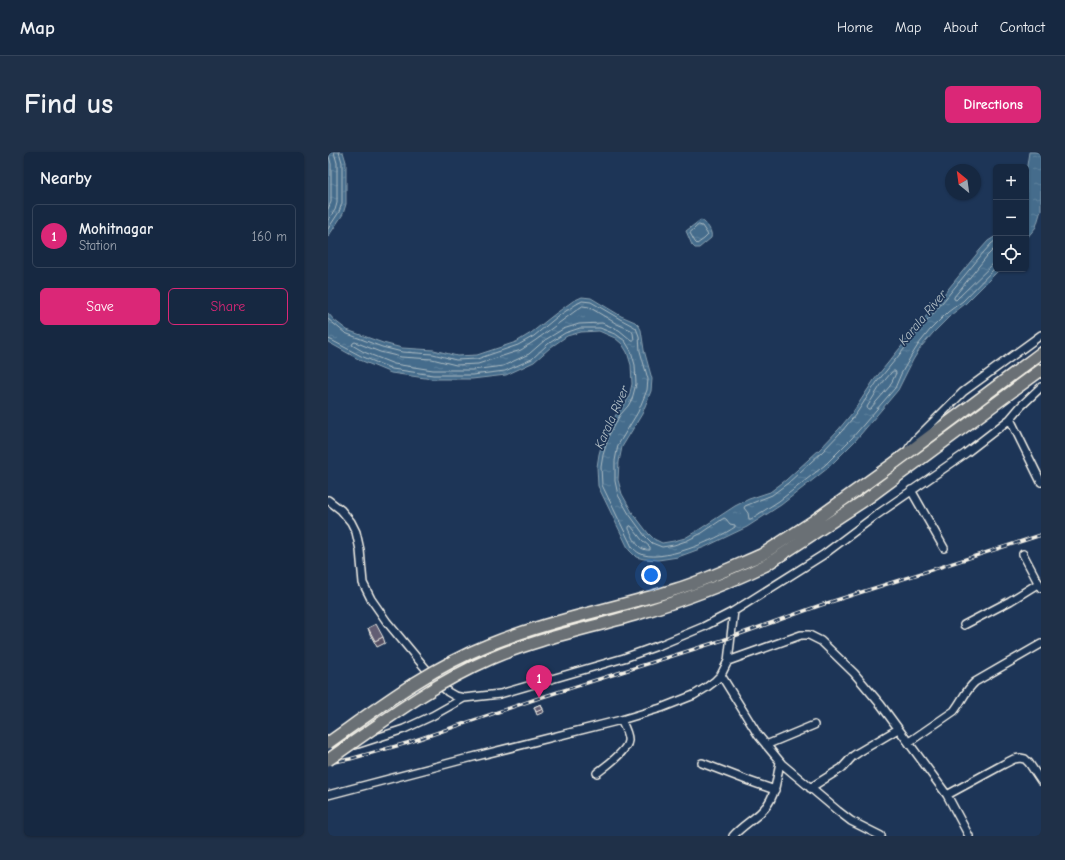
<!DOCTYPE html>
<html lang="en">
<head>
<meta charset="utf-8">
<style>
  :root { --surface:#162841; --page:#1f3048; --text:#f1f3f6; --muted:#9ea6b1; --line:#35445a; --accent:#db2777 }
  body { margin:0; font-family:"Comic Neue",sans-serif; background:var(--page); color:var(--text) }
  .controls { position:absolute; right:12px; top:12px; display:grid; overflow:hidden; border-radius:6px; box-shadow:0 1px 3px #0004 }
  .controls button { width:36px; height:36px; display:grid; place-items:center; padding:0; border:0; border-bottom:1px solid var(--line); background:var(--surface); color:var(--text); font:20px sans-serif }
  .compass { position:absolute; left:617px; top:12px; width:36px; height:36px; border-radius:50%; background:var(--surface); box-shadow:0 1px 3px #0004; rotate:331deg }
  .you { position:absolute; left:323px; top:423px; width:14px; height:14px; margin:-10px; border:3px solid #fff; border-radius:50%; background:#1a73e8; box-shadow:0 0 0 6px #1a73e833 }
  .badge { display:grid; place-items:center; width:26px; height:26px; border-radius:50%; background:var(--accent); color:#fff; font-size:13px; font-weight:700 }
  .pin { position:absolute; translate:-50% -33px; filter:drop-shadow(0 1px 2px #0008) }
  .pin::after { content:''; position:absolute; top:21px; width:14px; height:12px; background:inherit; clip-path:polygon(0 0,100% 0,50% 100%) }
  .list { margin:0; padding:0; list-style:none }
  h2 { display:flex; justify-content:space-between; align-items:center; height:52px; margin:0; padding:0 16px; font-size:17px }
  h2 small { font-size:13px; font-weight:400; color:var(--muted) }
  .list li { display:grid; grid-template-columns:26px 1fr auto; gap:12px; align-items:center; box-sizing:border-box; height:64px; margin:0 8px 8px; padding:0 8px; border:1px solid var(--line); border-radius:6px }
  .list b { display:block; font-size:15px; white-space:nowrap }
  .list p { margin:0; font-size:13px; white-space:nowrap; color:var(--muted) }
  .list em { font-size:13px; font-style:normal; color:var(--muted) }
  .actions { display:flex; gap:8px; padding:12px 16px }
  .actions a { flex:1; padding:9px 0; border:1px solid var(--accent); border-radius:6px; text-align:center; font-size:14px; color:var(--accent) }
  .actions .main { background:var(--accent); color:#fff }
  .icon { flex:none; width:22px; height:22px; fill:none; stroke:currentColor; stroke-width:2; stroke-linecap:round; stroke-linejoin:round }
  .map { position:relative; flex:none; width:713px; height:684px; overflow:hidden; border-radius:6px }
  header { display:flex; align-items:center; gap:24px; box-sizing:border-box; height:56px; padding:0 20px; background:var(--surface); border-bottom:1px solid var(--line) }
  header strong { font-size:19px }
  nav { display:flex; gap:22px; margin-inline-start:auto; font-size:14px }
  .intro { display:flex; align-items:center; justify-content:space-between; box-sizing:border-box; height:96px; padding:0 24px }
  h1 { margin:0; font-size:28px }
  .button { padding:10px 18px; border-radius:6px; background:var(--accent); color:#fff; font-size:14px; font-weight:700 }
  main { display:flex; gap:24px; padding:0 24px }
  aside { flex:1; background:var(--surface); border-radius:6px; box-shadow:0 1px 3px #0004 }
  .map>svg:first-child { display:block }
  .water { fill:url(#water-ripples); stroke:#8aa1b1 }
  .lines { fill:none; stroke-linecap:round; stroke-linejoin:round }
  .shore { stroke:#aebcc3; stroke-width:1 }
  .minor-casing { stroke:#f4f1e8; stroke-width:10 }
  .highway-casing { stroke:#f4f1e8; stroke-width:14 }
  .minor { stroke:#1d3557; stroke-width:7 }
  .highway { stroke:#6a7074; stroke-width:11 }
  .rail-casing { stroke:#f4f1e8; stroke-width:3.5 }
  .rail { stroke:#1d3557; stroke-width:2; stroke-dasharray:6; stroke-linecap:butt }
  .highway-bridge-casing { stroke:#f4f1e8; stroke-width:14; stroke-linecap:butt }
  .highway-bridge { stroke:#6a7074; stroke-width:11 }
  .wall { fill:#545063; stroke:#f4f1e8 }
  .building { fill:#625d73; stroke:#f4f1e8 }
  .labels { text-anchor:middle; stroke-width:3.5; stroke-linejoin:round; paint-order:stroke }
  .water-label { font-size:13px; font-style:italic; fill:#b6c2c8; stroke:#1d3557 }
</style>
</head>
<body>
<header>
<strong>Map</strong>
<nav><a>Home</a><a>Map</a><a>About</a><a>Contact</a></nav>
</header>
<div class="intro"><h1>Find us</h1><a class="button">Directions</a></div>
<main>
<aside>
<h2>Nearby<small></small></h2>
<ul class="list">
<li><span class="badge">1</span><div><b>Mohitnagar</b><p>Station</p></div><em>160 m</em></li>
</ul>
<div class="actions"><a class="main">Save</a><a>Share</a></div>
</aside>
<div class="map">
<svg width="713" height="684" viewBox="0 0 713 684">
  <defs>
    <pattern id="water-ripples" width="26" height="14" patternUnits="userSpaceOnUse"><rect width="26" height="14" fill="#446c8c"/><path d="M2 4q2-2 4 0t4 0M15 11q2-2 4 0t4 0" fill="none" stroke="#60819c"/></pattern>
  </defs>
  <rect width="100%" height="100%" fill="#1d3557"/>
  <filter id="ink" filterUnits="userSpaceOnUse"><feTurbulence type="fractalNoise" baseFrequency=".025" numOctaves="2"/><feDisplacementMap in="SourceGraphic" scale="8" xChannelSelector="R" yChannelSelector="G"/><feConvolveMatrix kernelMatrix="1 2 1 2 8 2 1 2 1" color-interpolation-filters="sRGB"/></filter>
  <g filter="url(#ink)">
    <!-- water -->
    <path class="water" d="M0 0H15L18 10V52L15 62 0 85Z
      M701 0H713V58L708 75 698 87V20Z
      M373 68C379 71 385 80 383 86L371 96H367L364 93 358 79 371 69Z
      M668 84V117H672L637 152 623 163 605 181 593 195 585 208 570 238 527 289 500 316 453 353 419 375 377 395 350 405 330 408 316 407 308 405 301 398 270 334 269 315 271 302 277 281 289 261 297 252 301 245 304 232 303 213 299 200 294 192 287 186 271 179 253 180 239 184 223 195 206 210 178 223 144 227H104L63 221 32 208 0 190V161L6 168 19 178 55 191 74 196 106 198 129 204 149 203 188 190 203 181 227 162 245 149 254 145 263 146 293 164 307 170 311 174 313 178 316 198 324 227 323 239 314 262 294 295 291 310 290 328 294 342 304 360 320 381 326 387 334 391 346 389 357 386 372 377 407 354 421 347 442 340 458 328 492 297 511 277 525 260 546 228 652 98 660 89Z"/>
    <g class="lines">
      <!-- shore -->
      <path class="shore" d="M0 57 3 50V12L0 0
        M0 68 7 58 9 51V11L6 0
        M371 73 374 74 380 83 376 87 369 92 367 90 362 81Z
        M0 77 11 60 14 51V10L11 0
        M668 88 663 92 655 101 549 230 528 262 514 279 494 300 460 331 444 343 417 354 416 356 420 361 421 367H423L451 349 497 313 524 286 567 236 573 222 582 206 590 193 602 178 620 160 635 149 668 115
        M668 95 659 104 626 145V147L628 148 631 145 668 109
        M255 154 261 155 289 172 303 178 305 181 306 188H303L291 178 274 171 251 172 235 177 217 188 201 202 175 214 144 218H105L66 212 36 200 24 193 25 191 27 190 52 200 73 205 104 207 128 213 150 212 193 198 208 188 250 157Z
        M0 167 17 181 54 195 74 200 105 202 128 208 149 207 190 193 206 184 229 165 247 153 254 149 263 150 292 167 305 174 308 176 311 184 312 199 320 227 319 238 310 260 290 293 287 309V329L290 343 301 362 317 384 324 391 334 395 346 393 358 389 374 381 396 366 398 367 402 372 407 373V375C390 387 331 413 311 401 309 400 306 397 304 395L274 333 273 315 275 303 281 283 292 263 300 254 304 247 308 232 307 213 303 199 297 189 289 183 272 176H252L237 181 220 192 204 207 177 219 144 223H105L64 217 33 204 3 188 0 187
        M565 219H567L568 221 562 234 542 257H540L539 255 553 233Z
        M303 374 314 388 322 395V398C309 399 306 386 301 377V375Z"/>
      <!-- minor casing -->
      <g class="minor-casing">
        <path id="minor" d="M682 267 713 330
          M581 296 588 287 635 240 713 183
          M583 338 616 396
          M0 348 13 358 23 370 28 380 32 398 35 431 43 447 59 470 108 529 120 540 127 544 136 546 172 542 296 506 332 493 375 475 406 459 495 403 547 364 638 301 682 267 693 254 713 235
          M695 402 713 436
          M636 473 682 449 711 431
          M400 509 473 483H481L493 489 526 521 553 553 619 643 641 684
          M393 523 430 583 454 612 510 659 523 669 553 684
          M581 590 626 559C634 549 637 539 647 530L713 492
          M27 593 76 577 104 564 136 546
          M438 593 486 573
          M374 611 421 629 447 638
          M269 621C277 615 299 599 300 589 301 583 296 574 293 568
          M482 636 514 616 525 604 531 600 570 577
          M0 643 137 607 293 568 333 556 366 543 379 535 387 529 393 523 400 509 406 459
          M619 643 676 612 686 607 692 606 697 607 701 611 713 629
          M405 684C413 675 423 669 432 661 448 647 448 630 452 610"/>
      </g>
      <!-- highway casing -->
      <g class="highway-casing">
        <path id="highway" d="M433 403 487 368 565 312 713 201
          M438 413 537 348 713 218"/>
      </g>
      <!-- minor -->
      <use href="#minor" class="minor"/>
      <!-- highway -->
      <use href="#highway" class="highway"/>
      <!-- rail casing -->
      <g class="rail-casing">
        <path id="rail" d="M0 611 22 607 79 591 211 546 395 488 493 453 713 383"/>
      </g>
      <!-- rail -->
      <use href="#rail" class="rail"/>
      <!-- highway-bridge casing -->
      <g class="highway-bridge-casing">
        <path id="highway-bridge" d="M0 591C51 555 102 516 160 493 221 468 286 457 349 437 378 428 405 415 433 403
          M0 608C53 571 104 532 164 506 209 487 258 477 306 463 352 449 395 434 438 413"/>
      </g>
      <!-- highway-bridge -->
      <use href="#highway-bridge" class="highway-bridge"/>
    </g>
    <!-- wall -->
    <path class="wall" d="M40 476 55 485 57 491 49 495 42 482Z
      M213 552 216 560 209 563 206 555Z"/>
    <!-- building -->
    <path class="building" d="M48 472 55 485 47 489 40 476Z
      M213 552 215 557 208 560 206 555Z"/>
  </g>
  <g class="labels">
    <!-- water labels -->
    <g class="water-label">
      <text transform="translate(594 165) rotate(-50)" y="5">Karala River</text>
      <text transform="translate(283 265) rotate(-66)" y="5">Karala River</text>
    </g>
  </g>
</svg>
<div class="controls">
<button>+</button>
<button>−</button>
<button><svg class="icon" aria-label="locate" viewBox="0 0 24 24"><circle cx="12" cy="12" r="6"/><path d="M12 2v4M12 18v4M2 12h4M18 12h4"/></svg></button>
</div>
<svg class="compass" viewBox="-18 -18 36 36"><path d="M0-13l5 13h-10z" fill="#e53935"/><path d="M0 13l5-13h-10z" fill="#9ea6b1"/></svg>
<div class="you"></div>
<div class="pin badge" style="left:211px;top:546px">1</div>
</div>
</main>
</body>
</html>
